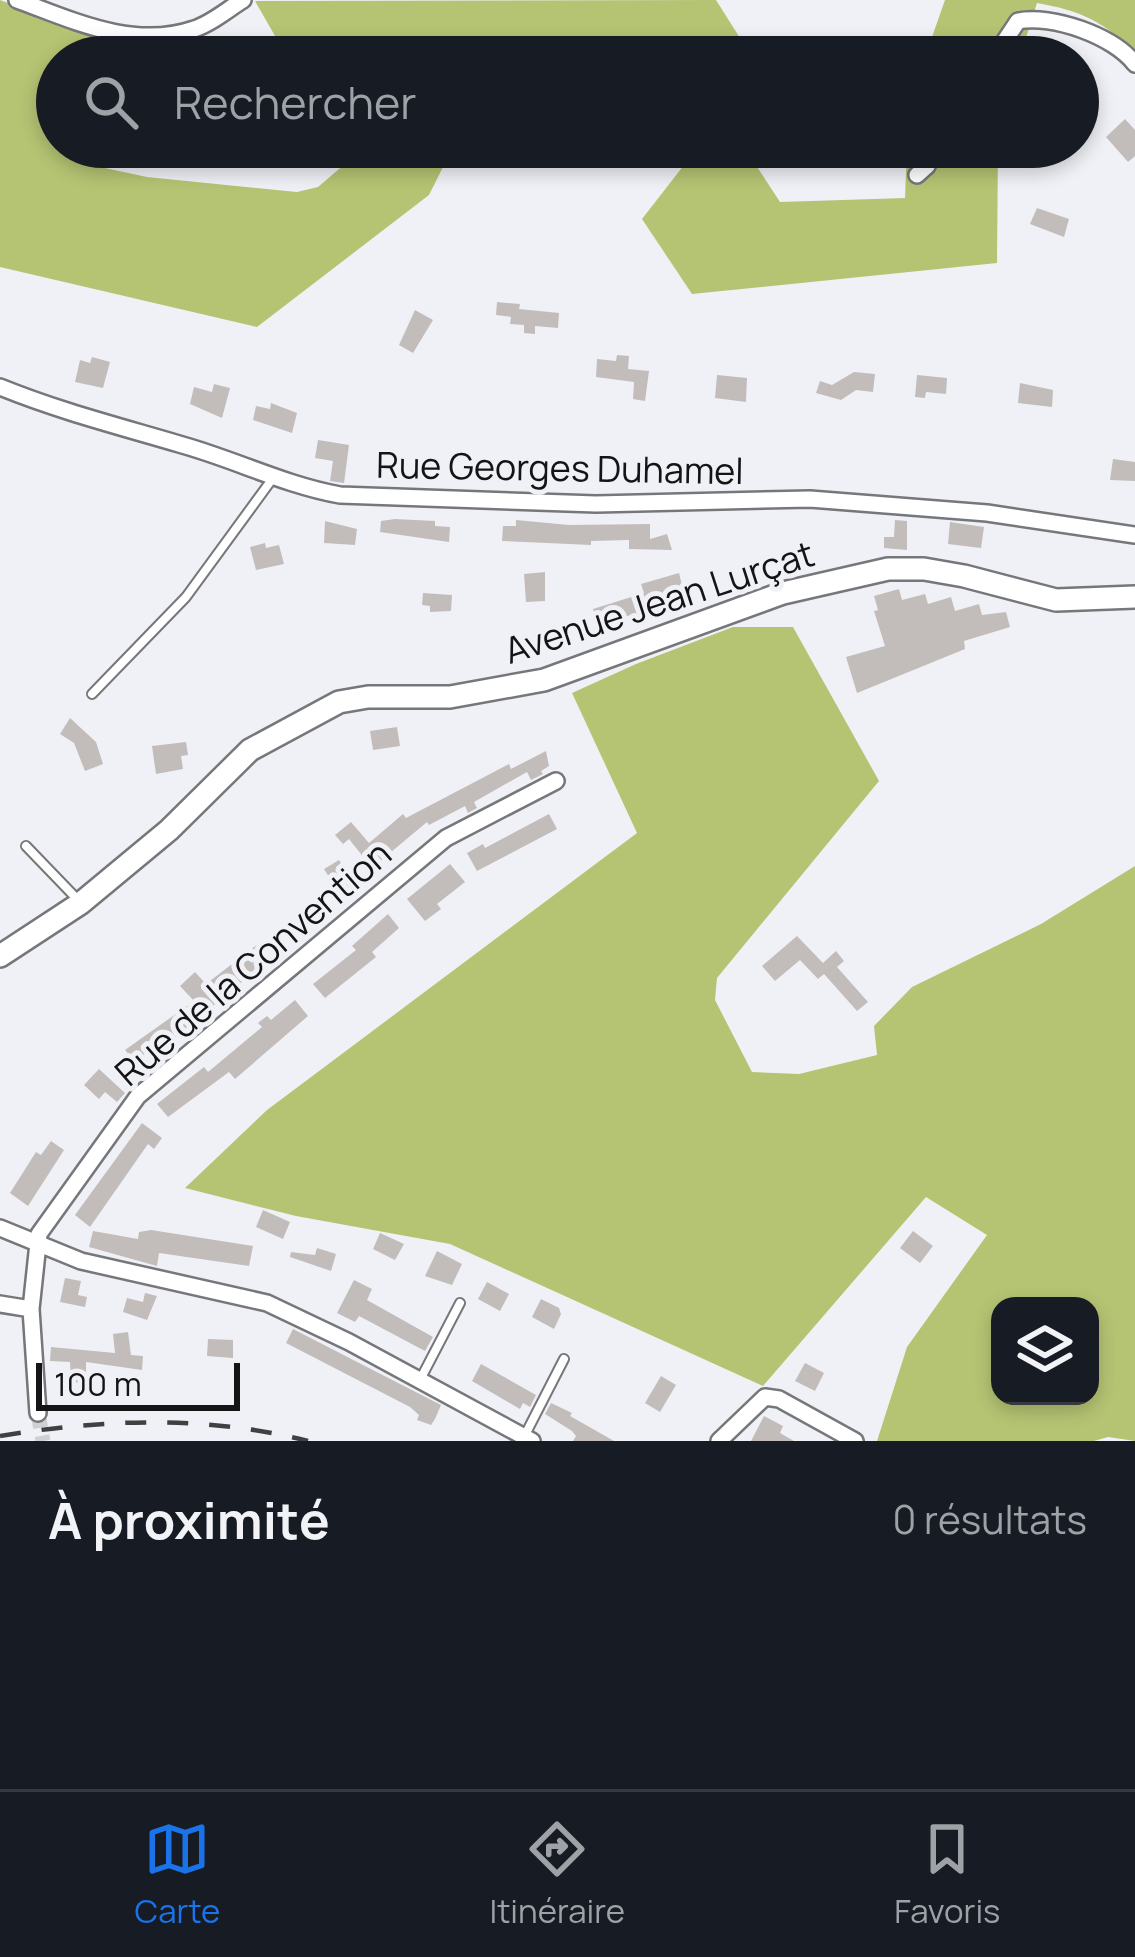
<!DOCTYPE html>
<html lang="fr">
<head>
<meta charset="utf-8">
<style>
  :root { --surface:#171b24; --page:#20242c; --text:#f1f3f6; --muted:#9ea1a6; --line:#363941; --accent:#1a73e8 }
  body { margin:0; font-family:Manrope,sans-serif; background:var(--page); color:var(--text) }
  .controls { position:absolute; right:36px; bottom:36px; display:grid; overflow:hidden; border-radius:24px; box-shadow:0 6px 18px #0003 }
  .controls button { width:108px; height:108px; display:grid; place-items:center; padding:0; border:0; border-bottom:3px solid var(--line); background:var(--surface); color:var(--text); font:60px sans-serif }
  .scale { position:absolute; left:36px; bottom:30px; width:204px; box-sizing:border-box; padding-left:12px; border:6px solid #141416; border-top:0; font-size:33px; line-height:42px; white-space:nowrap; color:#141416; -webkit-text-stroke:9px #f0f1f6; paint-order:stroke }
  .list { margin:0; padding:0; list-style:none }
  h2 { display:flex; justify-content:space-between; align-items:center; height:156px; margin:0; padding:0 48px; font-size:51px }
  h2 small { font-size:39px; font-weight:400; color:var(--muted) }
  .icon { flex:none; width:66px; height:66px; fill:none; stroke:currentColor; stroke-width:2; stroke-linecap:round; stroke-linejoin:round }
  .map { position:relative; flex:none; width:1135px; height:1441px; overflow:hidden }
  .search { position:absolute; background:var(--surface); box-shadow:0 6px 18px #0003; left:36px; right:36px; top:36px; height:132px; display:flex; align-items:center; gap:30px; box-sizing:border-box; padding:0 42px; border-radius:66px; color:var(--muted); font-size:45px }
  .sheet { height:348px; background:var(--surface) }
  nav { display:flex; justify-content:space-around; align-items:center; box-sizing:border-box; height:168px; border-top:3px solid var(--line); background:var(--surface); font-size:33px; color:var(--muted) }
  nav a { display:grid; justify-items:center; gap:6px }
  nav .on { color:var(--accent) }
  .map>svg:first-child { display:block }
  .forest { fill:#b5c473; fill-rule:evenodd }
  .building { fill:#c2bdbb }
  .lines { fill:none; stroke-linecap:round; stroke-linejoin:round }
  .street-tunnel { stroke:#cfd0d4; stroke-width:15; stroke-dasharray:15 8; stroke-linecap:butt }
  .lane-casing { stroke:#76777b; stroke-width:12 }
  .street-casing { stroke:#76777b; stroke-width:20 }
  .secondary-casing { stroke:#76777b; stroke-width:26 }
  .lane { stroke:#fff; stroke-width:8 }
  .street { stroke:#fff; stroke-width:15 }
  .secondary { stroke:#fff; stroke-width:21 }
  .rail { stroke:#404043; stroke-width:4.5; stroke-dasharray:21 21; stroke-linecap:butt }
  .labels { text-anchor:middle; stroke-width:10; stroke-linejoin:round; paint-order:stroke }
  .street-label { font-size:36px; fill:#141416; stroke:#f0f1f6 }
</style>
</head>
<body>
<div class="map">
<svg width="1135" height="1441" viewBox="0 0 1135 1441">
  <rect width="100%" height="100%" fill="#f0f1f6"/>
  <!-- forest -->
  <path class="forest" d="M0 0 121 46 119 57H57V147H102L100 167 147 177 297 192 318 187 346 163 338 147H573L443 167 429 195 257 327 0 267Z
    M716 0 752 57H650L637 41 581 36V57H287L255 1Z
    M945 0H1135V55C1108 22 1078 10 1037 3L1020 57H925Z
    M698 147H744L780 202 905 198 907 147H998L997 263 692 294 642 219Z
    M733 627H793L879 781 717 978 715 1000 752 1072 799 1074 877 1055 874 1026 912 987 1041 924 1135 866V1441L1108 1437 1094 1441H877L907 1347 987 1235 926 1197 763 1386 450 1244 296 1216 185 1188 267 1110 637 833 572 693 636 664ZM1000 1306H1090V1396H1000Z"/>
  <!-- building -->
  <path class="building" d="M1125 119 1135 130V156L1128 162 1106 137Z
    M832 147H861L878 151 874 165 848 159 847 165 829 160Z
    M1037 208 1069 219 1064 237 1030 224Z
    M497 302 520 304 519 309 559 313 558 328 535 326V334L524 333V325L510 324 511 317 496 315Z
    M415 310 433 320 413 353 399 345Z
    M617 355 629 356 628 369 649 371 645 401 633 399 634 382 596 377 597 359 616 361Z
    M92 357 110 362 103 388 75 382 80 360 90 363Z
    M854 372 875 374 873 392 856 390 841 400 816 393 820 381 832 385Z
    M717 375 747 378 746 402 715 398Z
    M917 375 947 378 946 394 926 392 925 398 915 397Z
    M1020 383 1053 390 1052 407 1018 403Z
    M214 384 230 388 222 418 190 404 194 387 212 392Z
    M271 403 297 413 292 433 253 420 256 406 270 409Z
    M318 440 349 445 344 483 330 481 333 461 315 458Z
    M1113 459 1135 462V481L1110 480Z
    M395 519 435 521V526L450 527 449 542 380 532 381 521Z
    M516 520 569 525 650 524V539L667 534 672 550 629 549V540L591 541V545L502 541 503 526H516Z
    M895 520 907 521V550L884 548V537H894Z
    M325 521 357 529 355 545 324 543Z
    M950 522 984 527 981 548 948 544Z
    M265 543 266 548 279 545 284 564 256 570 250 547Z
    M545 572V601L526 602 524 574Z
    M679 573 683 589 663 598 665 606 598 624 593 609 644 593 641 584Z
    M899 589 902 600 925 594 928 604 951 597 955 611 979 604 982 615 1006 612 1010 627 964 641 965 649 857 693 846 657 885 646 874 611 878 610 874 596Z
    M423 593 452 595 451 611 430 612V606L422 605Z
    M70 718 96 742 103 764 85 771 74 743 60 734Z
    M397 727 400 746 373 750 370 731Z
    M186 742 188 755 181 756 183 769 156 774 152 746Z
    M546 751 549 766 541 771 543 774 531 780 527 772 474 802 477 808 468 813 465 806 429 825 427 822 372 868 349 839 343 844 335 835 351 822 369 843 403 814 406 818 509 764 511 769Z
    M549 814 557 829 477 871 467 853 483 844 485 848Z
    M339 860 353 884 339 893 324 869Z
    M450 864 465 882 437 904 441 909 425 921 407 899Z
    M388 914 399 928 372 952 376 957 325 998 313 984 356 950 352 946Z
    M797 936 823 963 836 951 844 961 837 967 868 1002 857 1011 824 974 818 979 800 960 775 981 762 966Z
    M258 944 270 959 168 1043 164 1038 135 1062 125 1050 194 1001 180 986 195 972 206 984Z
    M295 1000 308 1016 235 1079 229 1072 168 1117 157 1104 204 1067 208 1072 262 1027 258 1023 267 1016 271 1020Z
    M99 1069 125 1093 117 1102 105 1092 99 1099 84 1085Z
    M142 1123 162 1138 154 1149 148 1144 90 1227 75 1215Z
    M51 1141 64 1150 28 1206 10 1193 36 1152 41 1155Z
    M263 1210 290 1222 283 1239 256 1227Z
    M151 1230 253 1246 249 1266 159 1253 157 1266 89 1247 93 1231 138 1239 139 1232Z
    M913 1231 933 1246 920 1263 900 1248Z
    M380 1233 404 1244 395 1260 373 1249Z
    M317 1248 336 1254 331 1271 290 1257 291 1252 315 1255Z
    M437 1251 462 1264 452 1285 425 1276Z
    M65 1278 81 1281 78 1295 87 1297 85 1307 60 1302Z
    M354 1280 372 1289 367 1300 433 1337 425 1351 359 1316 355 1322 337 1313Z
    M487 1282 509 1294 500 1311 478 1299Z
    M145 1293 157 1296 147 1320 123 1312 127 1298 143 1302Z
    M541 1299 559 1308 561 1314 554 1329 532 1317Z
    M293 1329 441 1405 435 1419 431 1425 417 1420 419 1415 410 1407 286 1343Z
    M128 1332 131 1355 143 1356 142 1370 86 1362V1382L71 1383 70 1362 50 1361 51 1347 115 1353 113 1334Z
    M208 1339 233 1340V1358L207 1356Z
    M805 1363 824 1373 815 1391 795 1381Z
    M481 1364 536 1395 530 1407 523 1403 520 1409 472 1381Z
    M661 1376 676 1385 660 1412 645 1403Z
    M551 1403 572 1413 570 1416 614 1441H573L576 1436 572 1431 545 1414Z
    M764 1416 783 1426 780 1433 794 1441H751Z"/>
  <g class="lines">
    <!-- street-tunnel -->
    <path class="street-tunnel" d="M38 1413 43 1441"/>
    <!-- lane casing -->
    <g class="lane-casing">
      <path id="lane" d="M92 694 186 597 273 478
        M26 846 79 901
        M421 1378 460 1303
        M525 1435 564 1359"/>
    </g>
    <!-- street casing -->
    <g class="street-casing">
      <path id="street" d="M17 0C72 20 133 50 194 29 211 24 228 9 243 0
        M994 57 1018 21C1052 14 1114 36 1135 64
        M917 175 927 166 936 147
        M0 387C59 411 118 426 179 444 234 459 284 485 340 495L596 504 810 499 987 513 1135 535
        M0 1228 81 1261 267 1303 349 1342 532 1441
        M0 1304 31 1309
        M38 1413 31 1309 39 1234 138 1096 446 838 556 781
        M719 1441 765 1397 779 1399 855 1441"/>
    </g>
    <!-- secondary casing -->
    <g class="secondary-casing">
      <path id="secondary" d="M0 956 81 903 169 830 250 750 339 702 368 697H450L544 680 783 593 888 569H924L964 576 1056 600 1135 597"/>
    </g>
    <!-- lane -->
    <use href="#lane" class="lane"/>
    <!-- street -->
    <use href="#street" class="street"/>
    <!-- secondary -->
    <use href="#secondary" class="secondary"/>
    <!-- rail -->
    <path class="rail" d="M0 1436C103 1419 206 1415 308 1441"/>
  </g>
  <g class="labels">
    <!-- street labels -->
    <g class="street-label">
      <text transform="translate(560 468) rotate(1)" y="13">Rue Georges Duhamel</text>
      <text transform="translate(659 602) rotate(-18)" y="13">Avenue Jean Lurçat</text>
      <text transform="translate(253 963) rotate(-41)" y="13">Rue de la Convention</text>
    </g>
  </g>
</svg>
<div class="controls">
<button><svg class="icon" aria-label="layers" viewBox="0 0 24 24"><path d="M12 4l9 5-9 5-9-5zM3 14l9 5 9-5"/></svg></button>
</div>
<div class="scale">100 m</div>
<div class="search"><svg class="icon" aria-label="search" viewBox="0 0 24 24"><circle cx="10" cy="10" r="6"/><path d="M15 15l6 6"/></svg>Rechercher</div>
</div>
<section class="sheet">
<h2>À proximité<small>0 résultats</small></h2>
<ul class="list">
</ul>
</section>
<nav>
<a class="on"><svg class="icon" aria-label="map" viewBox="0 0 24 24"><path d="M3 6l6-2 6 2 6-2v14l-6 2-6-2-6 2zM9 4v14M15 6v14"/></svg>Carte</a>
<a><svg class="icon" aria-label="directions" viewBox="0 0 24 24"><path d="M12 3l9 9-9 9-9-9zM9 14v-3h6M13 9l2 2-2 2"/></svg>Itinéraire</a>
<a><svg class="icon" aria-label="saved" viewBox="0 0 24 24"><path d="M7 4h10v16l-5-4-5 4z"/></svg>Favoris</a>
</nav>
</body>
</html>
